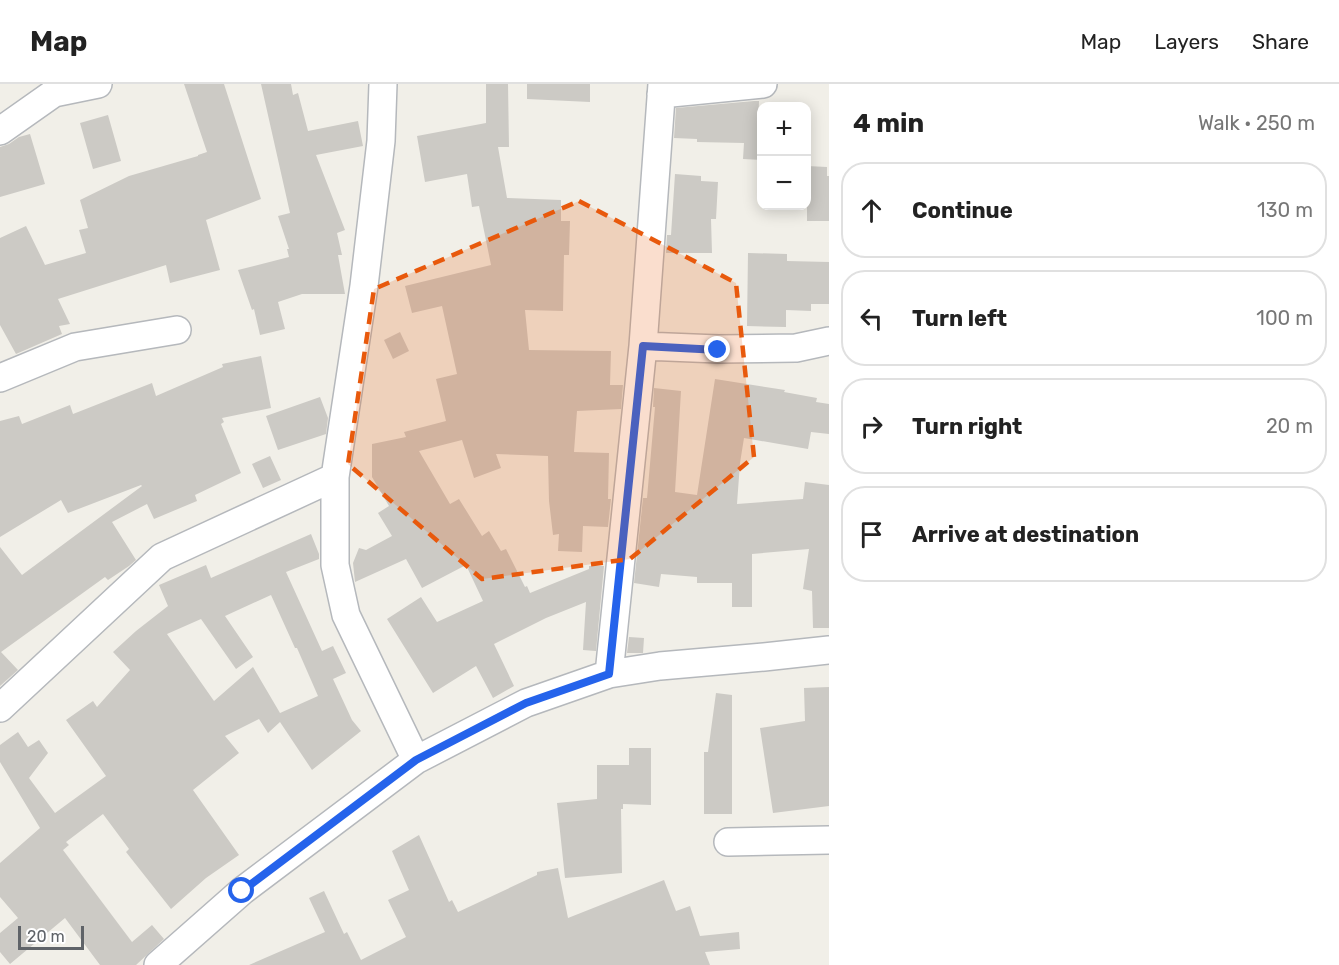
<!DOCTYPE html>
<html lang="en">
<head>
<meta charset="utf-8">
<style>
  :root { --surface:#fff; --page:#f6f6f6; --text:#222; --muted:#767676; --line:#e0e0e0 }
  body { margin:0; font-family:Rubik,sans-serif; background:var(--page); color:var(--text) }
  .controls { position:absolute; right:18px; top:18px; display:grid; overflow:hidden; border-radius:12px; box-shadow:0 3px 15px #0003 }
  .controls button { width:54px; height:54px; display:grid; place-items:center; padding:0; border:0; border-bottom:2px solid var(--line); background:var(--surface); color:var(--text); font:30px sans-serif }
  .scale { position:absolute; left:18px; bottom:15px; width:66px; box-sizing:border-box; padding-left:6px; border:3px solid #5f6368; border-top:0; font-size:16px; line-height:21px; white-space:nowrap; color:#5f6368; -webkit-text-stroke:4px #fff; paint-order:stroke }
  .stop { position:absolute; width:18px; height:18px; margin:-14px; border:4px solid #2563eb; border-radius:50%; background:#fff }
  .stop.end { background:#2563eb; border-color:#fff; box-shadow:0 2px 6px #0008 }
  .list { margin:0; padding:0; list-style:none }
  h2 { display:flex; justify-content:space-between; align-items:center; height:78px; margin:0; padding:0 24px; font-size:26px }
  h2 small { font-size:20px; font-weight:400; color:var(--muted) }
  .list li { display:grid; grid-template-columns:39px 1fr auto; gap:18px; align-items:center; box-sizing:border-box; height:96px; margin:0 12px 12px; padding:0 12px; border:2px solid var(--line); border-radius:24px }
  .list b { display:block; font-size:22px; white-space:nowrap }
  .list em { font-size:20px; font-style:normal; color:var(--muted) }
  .icon { flex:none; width:33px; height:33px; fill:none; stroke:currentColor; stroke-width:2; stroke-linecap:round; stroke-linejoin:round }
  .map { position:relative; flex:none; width:829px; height:881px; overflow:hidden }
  header { display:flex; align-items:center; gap:36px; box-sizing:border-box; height:84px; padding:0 30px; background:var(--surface); border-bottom:2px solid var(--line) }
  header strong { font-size:28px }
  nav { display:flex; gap:33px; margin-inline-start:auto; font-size:21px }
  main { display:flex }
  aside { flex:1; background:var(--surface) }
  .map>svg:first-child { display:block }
  .building { fill:#cccac5; fill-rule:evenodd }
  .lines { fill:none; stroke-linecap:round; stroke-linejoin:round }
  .minor-casing { stroke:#b5b8bc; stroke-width:30 }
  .minor { stroke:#fff; stroke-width:27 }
  .route { stroke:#2563eb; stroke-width:8 }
  .marked { fill:#e8590c; fill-opacity:0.2; stroke:#e8590c; stroke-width:4.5; stroke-dasharray:12 8; stroke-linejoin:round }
</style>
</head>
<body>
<header>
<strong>Map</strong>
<nav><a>Map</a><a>Layers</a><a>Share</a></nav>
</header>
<main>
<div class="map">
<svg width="829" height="881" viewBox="0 0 829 881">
  <rect width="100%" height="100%" fill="#f1efe8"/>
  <!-- building -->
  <path class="building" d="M184 0H224L261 115 206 136 220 186 170 199 166 181 58 215 70 240 59 242 62 250 16 270 0 241V154L26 142 45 181 86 169 79 146 88 144 80 116 129 92 198 72V71L207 68Z
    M261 0H291L293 11 298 9 308 47 358 37 363 62 316 71 345 146 337 149 342 171H338L345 210H302L278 218 285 245 260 251 254 225 252 226 238 186 289 173 287 165H289L278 132 290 129Z
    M486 0H508L509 63H498L507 114 561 116V137H570L569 171H564L563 227 525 226 529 266 611 267 610 301H623L621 325 577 327 574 368 609 369 608 415H611L608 443 583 442 582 468 558 467 559 450 553 451 549 417 548 372 496 370 501 384 474 394 462 356 419 367 450 420 459 415 482 452 489 447 501 467 506 465 525 503 527 502 530 509 589 485V482H604L596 567 583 566 586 518 546 534 494 560 514 602 493 614 476 582 433 609 387 535 421 513 437 538 483 517 466 481 422 504 406 475 355 498 353 479 359 464 366 466 392 452 378 429 389 422 372 393V360L406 353 404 348 446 337 436 295 457 290 442 222 412 229 405 202 491 181 479 122 472 123 467 90 425 98 417 52 486 39Z
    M527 0H590V18L527 15Z
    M754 17H759L758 46H762V76L743 75 744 59 697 58V55L674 54 676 24Z
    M108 31 121 77 93 85 80 39Z
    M30 50 45 100 0 113V63L9 60 19 53Z
    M807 82 827 83V92H829V137H807Z
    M675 90 701 92V97L718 98 716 135H711L712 169H666L667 151H671Z
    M748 169 787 170V177L829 178V220H811V227L786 226V243L747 242Z
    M400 248 409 267 393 275 384 256Z
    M261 272 271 324 222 334 224 338 221 340 241 389 195 411 197 417 154 435 147 420 112 438 136 476 129 482 108 496 105 493 1 568 18 586 0 602V463L22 491 142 402 141 401 68 429 61 416 0 453V337L19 332 22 340 70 321 73 330 152 299 156 312 223 283 222 280Z
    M715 295 785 306 784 308 817 314 816 318 829 320V350L811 348 808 365 744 354 740 379 737 420 803 415 805 398 829 401V544H813L812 507 803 505 809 465 752 470V523H732V499H697V493L661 490 659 503 634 499 643 414H647L655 323H653L654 304 681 307 675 408 697 411Z
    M320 313 328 334 326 350 278 366 266 332Z
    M270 372 281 396 263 404 252 380Z
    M311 450 319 470V475L286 488 322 567 333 562 346 589 333 595 352 636 361 647 312 686 280 638 268 649 259 635 225 652 239 669 193 706 239 771 206 794 171 825 126 768 129 765 103 730 66 758 69 761 63 766 132 858 152 841 164 855 136 881H100L65 834 10 880 0 868V849L18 834 0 813V779L40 744 0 678V661L18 648 28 663 39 656 48 669 29 694 55 729 106 692 66 636 93 617 97 623 130 586 113 568 136 547 168 522 159 501 206 481 211 494ZM271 511 295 564H297L318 612 280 629 253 583 214 617 167 550 201 535 236 585 253 573 225 532Z
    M629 553 644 554 643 569H627Z
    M829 603V722L773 729 760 644 805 637 804 604Z
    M716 609 732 611V730H704V668H708Z
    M629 664H651V721L623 720V725H621L622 789 565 794 557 719 597 715V681H629Z
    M419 751 449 818 452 816 458 828 537 791V788L558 784 568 834 664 796 676 827 690 822 700 852 739 848 740 865 705 868 710 881H249L325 848 309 814 324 807 344 850 347 848 361 876 406 853 388 816 409 806 392 767Z"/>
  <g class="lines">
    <!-- minor casing -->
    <g class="minor-casing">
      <path id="minor" d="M383 0 381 57 364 202 335 393V481L346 531 416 676
        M661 10 763 0
        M0 47 54 9 98 0
        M643 262 718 265 796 264 829 257
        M0 294 75 263 177 246
        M609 590 643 262 662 0
        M0 624 162 473 335 393
        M728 758 829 756
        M158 881 242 807 416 676 526 619 609 590 660 582 764 573 829 566"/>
    </g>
    <!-- minor -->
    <use href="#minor" class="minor"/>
  </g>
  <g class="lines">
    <!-- route -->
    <path class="route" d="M242 807 416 676 526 619 609 590 643 262 718 266"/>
  </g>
  <!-- marked area -->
  <path class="marked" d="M579 117 736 199 754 373 630 475 482 495 348 380 374 205Z"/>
</svg>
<div class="controls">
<button>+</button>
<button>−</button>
</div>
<div class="scale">20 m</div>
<div class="stop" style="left:242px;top:807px"></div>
<div class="stop end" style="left:718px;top:266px"></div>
</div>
<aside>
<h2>4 min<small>Walk · 250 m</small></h2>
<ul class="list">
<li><svg class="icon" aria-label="ahead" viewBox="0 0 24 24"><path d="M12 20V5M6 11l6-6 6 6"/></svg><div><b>Continue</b></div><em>130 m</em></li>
<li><svg class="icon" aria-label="left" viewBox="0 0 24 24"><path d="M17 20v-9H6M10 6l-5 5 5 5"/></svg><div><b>Turn left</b></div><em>100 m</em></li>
<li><svg class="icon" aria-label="right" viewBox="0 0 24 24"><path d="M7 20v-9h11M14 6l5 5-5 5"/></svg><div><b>Turn right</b></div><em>20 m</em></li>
<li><svg class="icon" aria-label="arrive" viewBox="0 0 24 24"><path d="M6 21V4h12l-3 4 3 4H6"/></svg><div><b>Arrive at destination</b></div></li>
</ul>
</aside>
</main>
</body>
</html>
